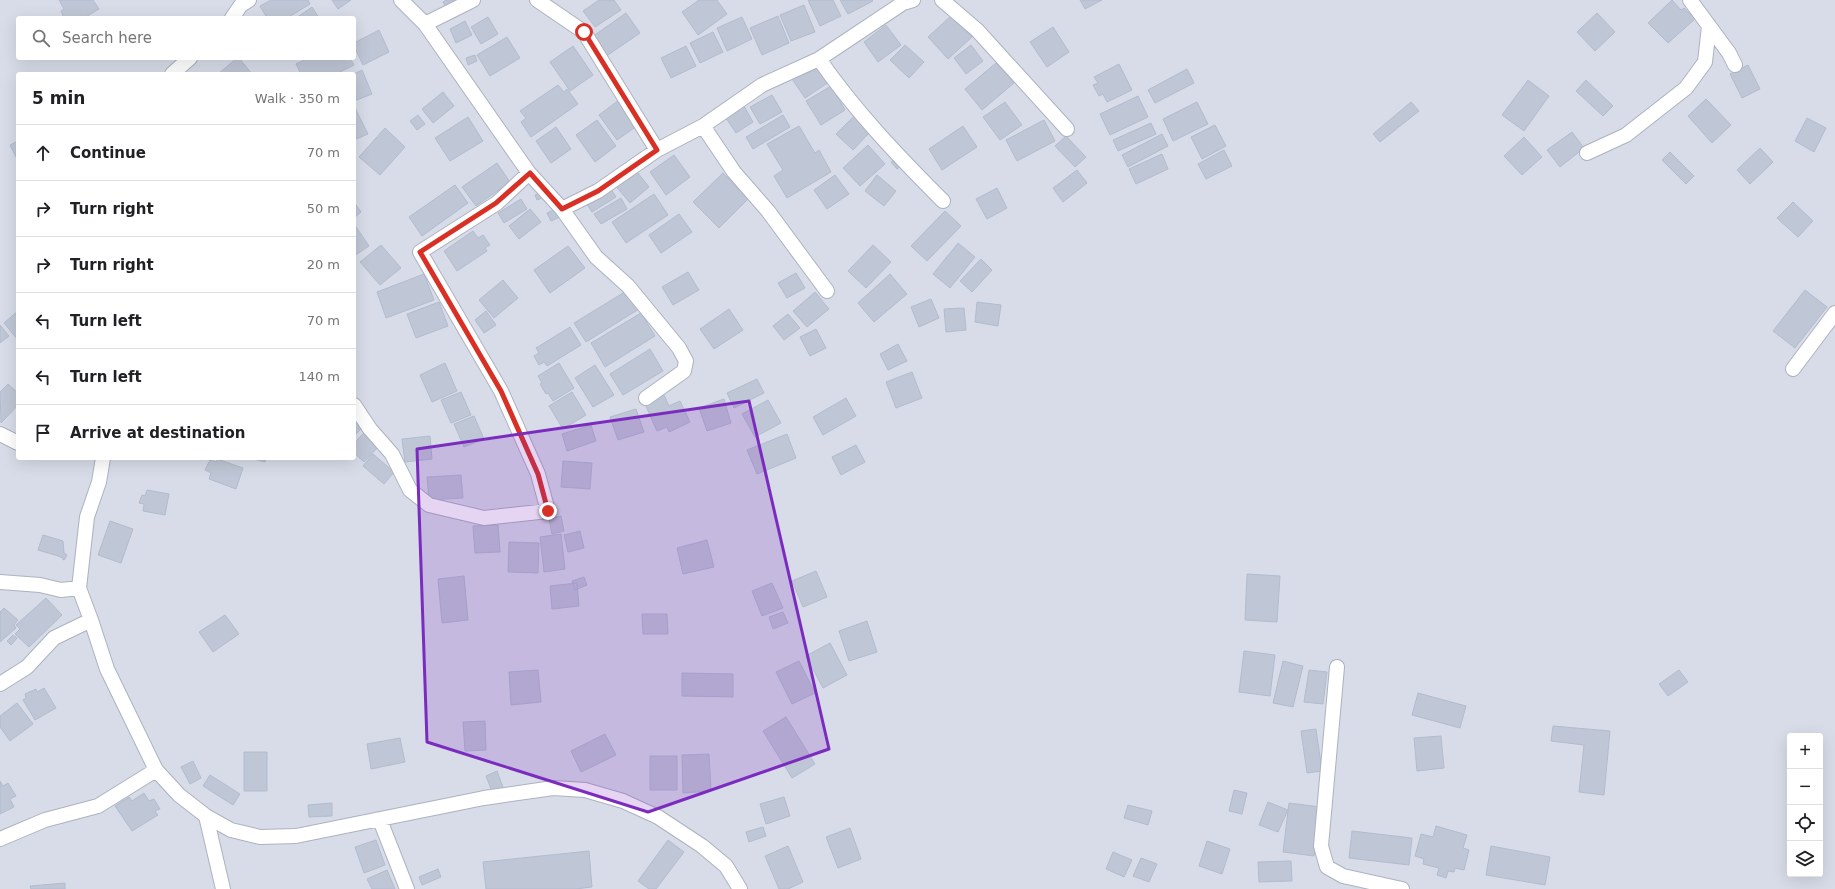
<!DOCTYPE html>
<html lang="en">
<head>
<meta charset="utf-8">
<style>
  :root { --surface:#fff; --page:#f6f6f6; --text:#202124; --muted:#757577; --line:#e0e0e0 }
  body { margin:0; font-family:"DejaVu Sans",sans-serif; background:var(--page); color:var(--text) }
  .controls { position:absolute; right:12px; bottom:12px; display:grid; overflow:hidden; border-radius:4px; box-shadow:0 4px 16px #0002 }
  .controls button { width:36px; height:36px; display:grid; place-items:center; padding:0; border:0; border-bottom:1px solid var(--line); background:var(--surface); color:var(--text); font:20px sans-serif }
  .stop { position:absolute; width:12px; height:12px; margin:-9px; border:3px solid #d93025; border-radius:50%; background:#fff }
  .stop.end { background:#d93025; border-color:#fff; box-shadow:0 1px 4px #0008 }
  .list { margin:0; padding:0; list-style:none }
  h2 { display:flex; justify-content:space-between; align-items:center; height:52px; margin:0; padding:0 16px; font-size:17px }
  h2 small { font-size:13px; font-weight:400; color:var(--muted) }
  .list li { display:grid; grid-template-columns:26px 1fr auto; gap:12px; align-items:center; box-sizing:border-box; height:56px; padding:0 16px; border-top:1px solid var(--line) }
  .list b { display:block; font-size:15px; white-space:nowrap }
  .list em { font-size:13px; font-style:normal; color:var(--muted) }
  .icon { flex:none; width:22px; height:22px; fill:none; stroke:currentColor; stroke-width:2; stroke-linecap:round; stroke-linejoin:round }
  .map { position:relative; flex:none; width:1835px; height:889px; overflow:hidden }
  .search { position:absolute; background:var(--surface); box-shadow:0 4px 16px #0002; left:16px; top:16px; width:340px; height:44px; display:flex; align-items:center; gap:10px; box-sizing:border-box; padding:0 14px; border-radius:4px; color:var(--muted); font-size:15px }
  .panel { position:absolute; background:var(--surface); box-shadow:0 4px 16px #0002; left:16px; top:72px; width:340px; height:388px; border-radius:4px }
  .map>svg:first-child { display:block }
  .residential { fill:#d7dce8; fill-rule:evenodd }
  .building { fill:#bfc6d5; stroke:#b2bcd0 }
  .lines { fill:none; stroke-linecap:round; stroke-linejoin:round }
  .minor-casing { stroke:#acb2bf; stroke-width:16 }
  .minor { stroke:#fff; stroke-width:14 }
  .route { stroke:#d93025; stroke-width:5 }
  .marked { fill:#7b2cbf; fill-opacity:0.2; stroke:#7b2cbf; stroke-width:3; stroke-linejoin:round }
</style>
</head>
<body>
<div class="map">
<svg width="1835" height="889" viewBox="0 0 1835 889">
  <rect width="100%" height="100%" fill="#e9ecf4"/>
  <!-- residential -->
  <path class="residential" d="M0 0H1835V889H0ZM18 18H354V58H18ZM18 74H354V458H18ZM1790 736H1820V874H1790Z"/>
  <!-- building -->
  <path class="building" d="M59 0H93L99 9 84 18H64L61 11 64 9Z
    M271 0H308L310 4 287 18H267L260 6Z
    M332 0H351L338 9Z
    M446 0H463L449 11 443 2Z
    M599 0H614L621 10 595 27 583 11Z
    M699 0H717L727 14 698 35 682 12Z
    M808 0H833L841 16 820 26Z
    M840 0H872L873 1 848 14Z
    M1080 0H1102L1085 9Z
    M1672 0 1681 10 1684 8 1695 19 1668 43 1648 23Z
    M804 5 815 32 791 41 780 15Z
    M312 7 319 18H296Z
    M626 13 640 33 605 57 592 37Z
    M1597 13 1615 32 1595 51 1577 32Z
    M952 15 972 37 948 59 928 37Z
    M778 16 789 43 762 55 750 28Z
    M488 17 498 34 481 44 471 27Z
    M742 17 752 39 727 51 717 28Z
    M465 21 472 35 456 43 450 29Z
    M886 25 901 45 878 62 864 42Z
    M1053 27 1069 52 1047 67 1030 42Z
    M379 30 389 52 363 65 354 46V43Z
    M713 32 723 52 700 63 690 43Z
    M507 37 520 58 490 76 477 55Z
    M905 45 924 62 909 78 890 60Z
    M971 45 983 61 966 74 954 58Z
    M573 46 593 75 570 91 550 62Z
    M686 46 696 66 671 78 661 58Z
    M475 55 477 61 468 65 466 58Z
    M237 58H239L252 74H218Z
    M308 58H350L354 65 336 74H301L296 64Z
    M817 63 829 82 805 98 792 79Z
    M996 63 1014 83 982 110 965 89Z
    M1119 64 1132 90 1107 102 1103 94 1099 96 1093 85 1098 83 1094 77Z
    M1748 65 1760 89 1742 98 1730 74Z
    M1187 69 1194 83 1155 103 1148 90Z
    M362 70 372 94 354 101V74Z
    M1528 80 1549 96 1524 131 1502 115Z
    M1586 80 1613 106 1603 116 1576 91Z
    M558 85 564 92 567 89 578 104 531 137 521 122 526 118 520 111Z
    M831 86 845 110 821 125 806 101Z
    M443 92 454 106 433 123 422 109Z
    M772 95 782 112 760 124 750 107Z
    M1138 96 1148 117 1110 135 1100 114Z
    M1706 99 1731 125 1712 143 1688 116Z
    M619 100 637 126 617 140 599 115Z
    M1005 102 1022 125 1000 140 983 117Z
    M1197 102 1208 124 1173 141 1163 119Z
    M1411 102 1419 111 1380 142 1373 134Z
    M354 106 368 134 354 140Z
    M744 106 753 122 736 133 726 118Z
    M418 115 425 124 417 130 410 121Z
    M783 115 790 127 753 149 746 137Z
    M855 115 871 131 853 150 836 134Z
    M468 117 483 141 450 161 435 138Z
    M1807 118 1826 128 1814 152 1795 141Z
    M597 120 616 146 595 162 576 135Z
    M1044 120 1055 141 1017 161 1006 140Z
    M1151 123 1156 134 1118 151 1113 140Z
    M1215 125 1226 146 1202 159 1191 137Z
    M799 126 815 153 819 150 831 172 787 198 774 176 783 170 767 144Z
    M963 126 977 147 942 170 929 149Z
    M556 127 571 149 551 163 536 141Z
    M385 128 405 147 380 175 359 157Z
    M1572 132 1584 148 1560 167 1547 150Z
    M1162 134 1168 146 1128 167 1122 155Z
    M1066 136 1086 157 1075 167 1055 146Z
    M1524 137 1542 157 1522 175 1504 156Z
    M18 141V161L10 145Z
    M868 145 885 164 860 186 843 168Z
    M1760 148 1773 162 1750 184 1737 170Z
    M1224 150 1232 166 1206 179 1198 164Z
    M1670 152 1694 176 1686 184 1662 160Z
    M1162 154 1168 169 1136 184 1129 169Z
    M674 155 690 177 666 195 650 172Z
    M896 158 902 165 897 169 891 162Z
    M497 163 510 182 476 206 462 187Z
    M634 168 649 187 630 203 614 184Z
    M1077 170 1087 183 1063 202 1053 188Z
    M723 173 748 199 719 228 693 202Z
    M835 175 849 194 827 209 814 190Z
    M877 175 896 191 884 206 865 191Z
    M455 185 468 203 422 236 409 217Z
    M609 186 616 197 592 212 584 200Z
    M997 188 1007 208 987 219 976 199Z
    M545 191 547 196 537 200 535 195Z
    M654 194 668 215 626 243 612 222Z
    M621 198 627 209 601 224 594 214Z
    M521 199 527 209 504 223 498 213Z
    M354 202 361 212 354 218Z
    M1793 202 1813 221 1798 237 1777 218Z
    M558 208 562 216 551 221 547 213Z
    M530 209 541 222 519 239 509 226Z
    M945 211 961 226 927 261 911 246Z
    M679 214 692 232 661 253 649 235Z
    M354 224 369 246 354 256Z
    M473 231 478 238 483 235 490 245 485 248 487 251 457 271 444 251Z
    M958 243 975 257 950 288 933 274Z
    M381 245 401 268 380 285 360 262Z
    M873 245 891 262 866 288 848 271Z
    M568 246 585 268 550 293 534 270Z
    M981 259 992 270 972 292 960 281Z
    M688 272 699 290 673 305 662 287Z
    M796 273 805 288 787 298 778 283Z
    M424 274 434 300 386 318 377 292Z
    M890 274 907 294 874 322 858 303Z
    M503 280 518 298 494 318 479 300Z
    M628 290 639 309 586 342 574 323Z
    M1805 290 1827 307 1795 348 1773 331Z
    M815 292 829 309 807 327 793 311Z
    M931 299 939 318 919 327 911 307Z
    M439 302 448 326 416 338 407 314Z
    M977 302 1001 305 998 326 975 322Z
    M964 308 966 330 946 332 944 309Z
    M729 309 743 330 714 349 700 329Z
    M18 311V340L4 323Z
    M486 311 496 325 484 333 475 320Z
    M641 313 655 336 605 367 591 343Z
    M788 314 800 328 784 340 773 326Z
    M0 325 9 336 0 343Z
    M570 327 581 345 547 366 544 362 539 365 534 356 539 353 536 348Z
    M816 329 826 348 810 356 800 337Z
    M898 344 907 361 888 370 880 354Z
    M650 349 663 371 623 395 610 374Z
    M445 363 457 391 432 402 420 375Z
    M559 363 574 388 553 401 548 393 546 394 540 384 542 383 538 376Z
    M595 365 614 395 593 407 575 378Z
    M912 372 922 398 896 408 886 382Z
    M757 379 764 393 734 408 727 393Z
    M8 384 18 393V405L1 423 0 392Z
    M461 392 471 415 451 423 441 400Z
    M572 392 586 415 563 429 549 406Z
    M664 395 669 406 680 401 690 422 669 432 667 427 657 431 645 404Z
    M846 398 856 416 823 435 813 417Z
    M724 399 731 423 707 431 699 408Z
    M768 400 781 423 755 437 742 414Z
    M636 409 644 432 618 440 610 417Z
    M474 416 484 439 464 447 454 424Z
    M354 421 362 428 354 436Z
    M591 425 596 441 567 451 562 434Z
    M368 429 382 443 364 462 354 453V443Z
    M787 434 796 458 757 474 747 450Z
    M430 436 432 459 405 462 402 439Z
    M856 445 865 462 841 475 832 457Z
    M373 454 394 472 384 484 363 466Z
    M250 458H266L265 462Z
    M217 459 243 468 236 489 209 479 211 473 205 470 210 460 216 462Z
    M563 461 592 463 590 489 561 487Z
    M461 475 463 498 429 500 427 477Z
    M147 490 169 494 165 515 143 511 144 504 139 503 142 495 145 496Z
    M561 516 564 531 552 534 549 519Z
    M110 521 133 529 121 563 98 555Z
    M498 525 500 552 475 553 473 526Z
    M580 531 584 548 568 552 564 535Z
    M561 534 565 569 544 572 540 537Z
    M43 535 63 541 64 553 67 555 65 559 63 560V558L55 555 38 550Z
    M707 540 714 567 683 574 677 548Z
    M509 542 539 543 538 573 508 572Z
    M816 571 827 597 803 607 792 581Z
    M1247 574 1280 576 1277 622 1245 620Z
    M464 576 468 620 442 623 438 579Z
    M584 577 587 585 575 590 572 581Z
    M577 583 579 606 552 609 550 586Z
    M772 583 783 608 762 616 752 591Z
    M46 598 62 615 29 647 15 634 20 629 16 625Z
    M4 608 18 620 14 625 16 628 0 642V612Z
    M783 612 788 623 773 629 769 617Z
    M642 614H667L668 634H643Z
    M225 615 239 634 213 652 199 632Z
    M867 621 877 652 849 661 839 631Z
    M13 635 17 638 11 645 7 641Z
    M830 643 847 675 823 688 806 656Z
    M1244 651 1275 655 1270 696 1239 692Z
    M799 661 815 693 792 704 776 672Z
    M1283 661 1303 666 1293 707 1273 703Z
    M538 670 541 702 511 705 509 672Z
    M1309 670 1327 672 1323 704 1304 702Z
    M1679 670 1688 682 1668 696 1659 684Z
    M682 673 733 674V697L682 696Z
    M44 688 56 708 35 720 23 700 26 698 25 694 36 689 37 692Z
    M1418 693 1466 706 1460 728 1412 715Z
    M17 703 33 724 10 741 0 727V716Z
    M786 717 815 764 792 778 763 731Z
    M485 721 486 750 465 751 463 722Z
    M1553 726 1610 731 1604 795 1579 792 1584 745 1551 741Z
    M1316 729 1322 771 1307 773 1301 731Z
    M605 734 616 755 581 772 571 751Z
    M1441 736 1444 768 1417 771 1414 738Z
    M400 738 405 762 371 769 367 744Z
    M244 752H267V791H244Z
    M709 754 711 791 683 793 682 755Z
    M650 756H677V790H650Z
    M193 761 201 778 190 784 181 767Z
    M497 771 504 790 493 794 486 776Z
    M210 775 240 794 233 805 203 786Z
    M0 781 3 786 8 783 16 796 10 799 14 807 0 814Z
    M1234 790 1247 793 1242 814 1229 811Z
    M144 793 149 801 154 799 160 809 155 811 158 815 132 831 115 806 129 797 132 801Z
    M784 797 790 816 766 824 760 804Z
    M1268 802 1288 810 1278 832 1259 825Z
    M332 803V816L309 817 308 805Z
    M1289 803 1321 807 1314 856 1283 852Z
    M1128 805 1152 811 1148 825 1124 818Z
    M1436 826 1467 835 1463 848 1469 850 1464 870 1455 868 1454 872 1448 871 1446 878 1437 875 1439 868 1423 864 1424 859 1415 856 1421 834 1433 837Z
    M763 827 766 836 749 842 746 832Z
    M850 828 861 859 838 868 826 837Z
    M1352 831 1412 838 1409 865 1349 858Z
    M376 840 385 865 364 873 355 847Z
    M668 840 684 852 656 889H649L638 881Z
    M1207 841 1230 849 1222 874 1199 866Z
    M788 846 803 882 788 889H779L765 856Z
    M1491 846 1550 857 1545 885 1486 875Z
    M589 851 592 887 576 889H486L483 862Z
    M1113 852 1132 860 1124 877 1106 869Z
    M1141 858 1157 864 1149 882 1133 876Z
    M1291 861 1292 881 1259 882 1258 862Z
    M438 869 441 877 422 885 419 877Z
    M387 870 395 889H372L367 879Z
    M65 883V889H31L30 886Z"/>
  <g class="lines">
    <!-- minor casing -->
    <g class="minor-casing">
      <path id="minor" d="M401 0 425 24 529 173 562 209 596 257 628 286 679 348 686 361 684 371 646 398
        M537 0 584 32 657 150
        M942 0 977 30 1067 129
        M1690 0 1729 53 1735 65
        M232 18 241 5 249 0
        M425 24 473 0
        M819 59C855 111 898 156 943 201
        M172 74 190 58
        M703 126 734 172 768 211 827 291
        M1587 153 1626 135 1686 88 1705 62 1709 26
        M562 209 598 191 657 150 703 126 762 85 819 59 903 3 913 0
        M1793 369 1835 313
        M354 405 370 429 392 454 410 490 429 505 484 518 548 511 538 474 501 391 420 252 497 203 529 173
        M0 434 18 443
        M0 582 40 585 61 590 79 588 91 620 107 669 156 770 179 795 206 816 231 830 260 837 296 836 484 798 553 788 585 790 623 801 658 817 702 846 726 866 740 889
        M79 588 87 517 99 482 103 458
        M1337 667 1321 846 1327 867 1343 876 1402 889
        M0 684 27 667 54 638 91 620
        M206 816 223 889
        M380 820 407 889
        M0 839 45 820 98 806 156 770"/>
    </g>
    <!-- minor -->
    <use href="#minor" class="minor"/>
  </g>
  <g class="lines">
    <!-- route -->
    <path class="route" d="M548 511 538 474 501 391 420 252 496 203 530 173 562 209 598 191 657 150 584 32"/>
  </g>
  <!-- marked area -->
  <path class="marked" d="M749 401 829 749 648 812 427 742 417 449Z"/>
</svg>
<div class="controls">
<button>+</button>
<button>−</button>
<button><svg class="icon" aria-label="locate" viewBox="0 0 24 24"><circle cx="12" cy="12" r="6"/><path d="M12 2v4M12 18v4M2 12h4M18 12h4"/></svg></button>
<button><svg class="icon" aria-label="layers" viewBox="0 0 24 24"><path d="M12 4l9 5-9 5-9-5zM3 14l9 5 9-5"/></svg></button>
</div>
<div class="stop" style="left:584px;top:32px"></div>
<div class="stop end" style="left:548px;top:511px"></div>
<div class="search"><svg class="icon" aria-label="search" viewBox="0 0 24 24"><circle cx="10" cy="10" r="6"/><path d="M15 15l6 6"/></svg>Search here</div>
<section class="panel">
<h2>5 min<small>Walk · 350 m</small></h2>
<ul class="list">
<li><svg class="icon" aria-label="ahead" viewBox="0 0 24 24"><path d="M12 20V5M6 11l6-6 6 6"/></svg><div><b>Continue</b></div><em>70 m</em></li>
<li><svg class="icon" aria-label="right" viewBox="0 0 24 24"><path d="M7 20v-9h11M14 6l5 5-5 5"/></svg><div><b>Turn right</b></div><em>50 m</em></li>
<li><svg class="icon" aria-label="right" viewBox="0 0 24 24"><path d="M7 20v-9h11M14 6l5 5-5 5"/></svg><div><b>Turn right</b></div><em>20 m</em></li>
<li><svg class="icon" aria-label="left" viewBox="0 0 24 24"><path d="M17 20v-9H6M10 6l-5 5 5 5"/></svg><div><b>Turn left</b></div><em>70 m</em></li>
<li><svg class="icon" aria-label="left" viewBox="0 0 24 24"><path d="M17 20v-9H6M10 6l-5 5 5 5"/></svg><div><b>Turn left</b></div><em>140 m</em></li>
<li><svg class="icon" aria-label="arrive" viewBox="0 0 24 24"><path d="M6 21V4h12l-3 4 3 4H6"/></svg><div><b>Arrive at destination</b></div></li>
</ul>
</section>
</div>
</body>
</html>
